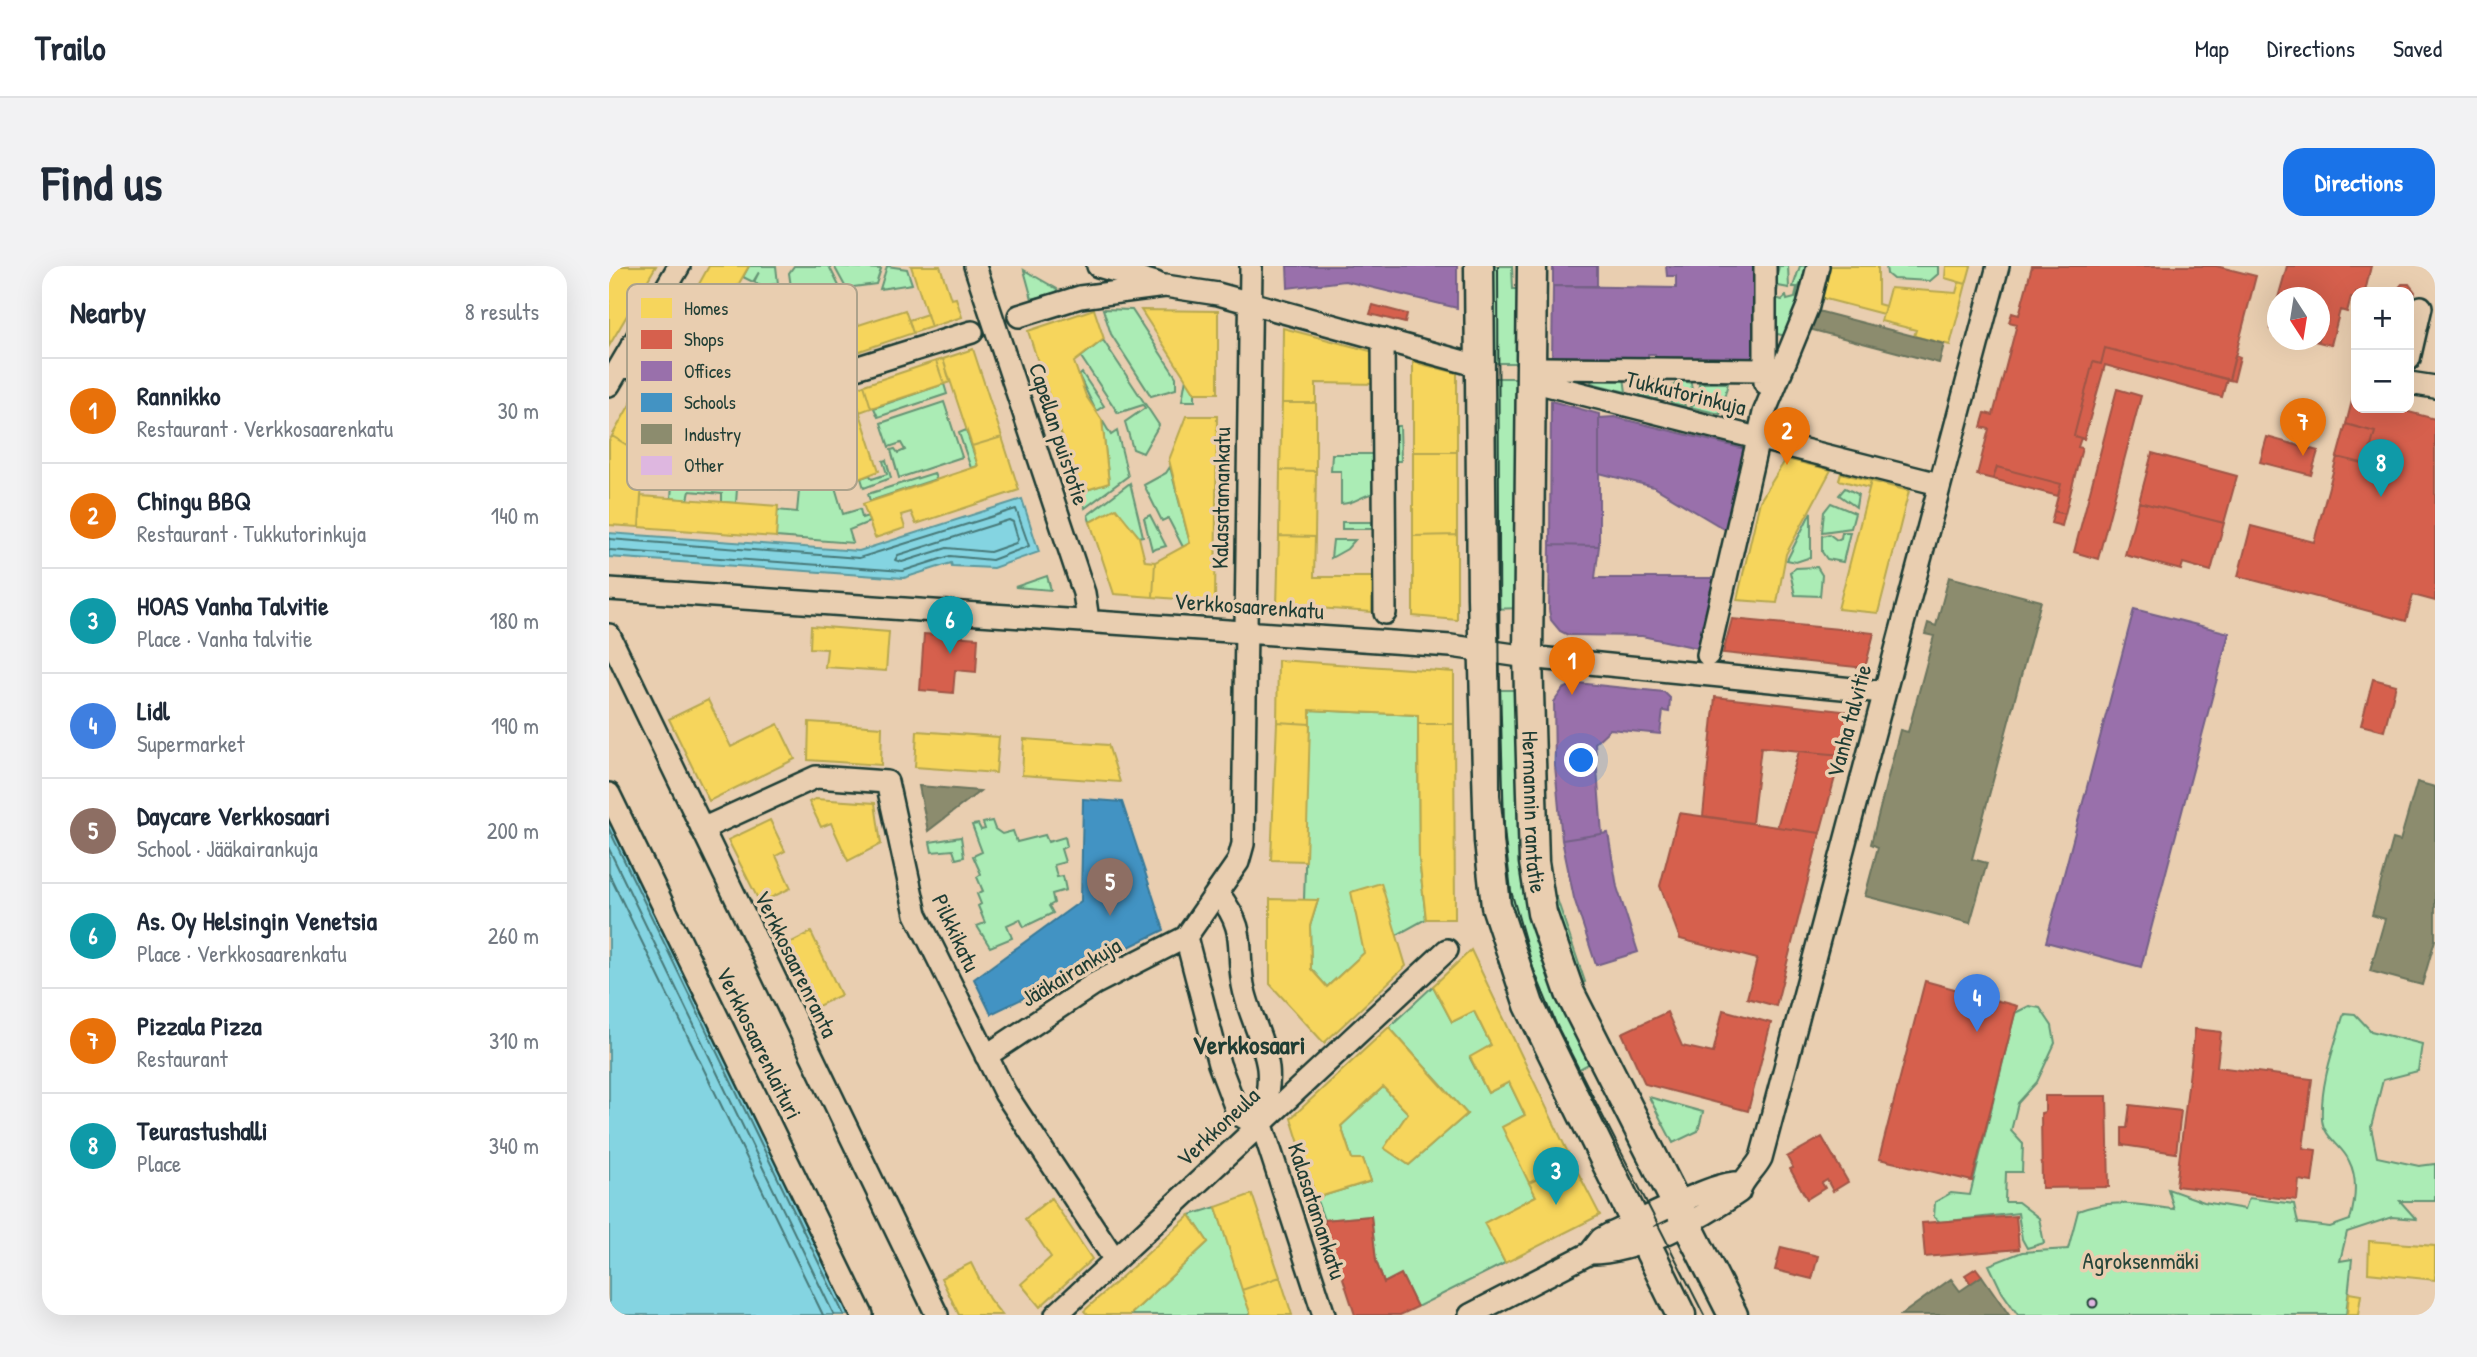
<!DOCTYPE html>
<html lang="en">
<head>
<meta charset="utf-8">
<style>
  :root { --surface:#fff; --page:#f2f2f3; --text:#1f2937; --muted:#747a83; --line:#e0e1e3; --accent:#1a73e8 }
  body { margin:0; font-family:"Patrick Hand",sans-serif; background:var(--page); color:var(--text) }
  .controls { position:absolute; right:21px; top:21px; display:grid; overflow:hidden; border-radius:14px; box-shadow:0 7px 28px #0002 }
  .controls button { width:63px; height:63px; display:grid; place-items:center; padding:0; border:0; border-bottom:2px solid var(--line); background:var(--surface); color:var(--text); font:35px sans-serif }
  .compass { position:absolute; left:1658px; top:21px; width:63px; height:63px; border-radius:50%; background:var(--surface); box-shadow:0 7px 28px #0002; rotate:168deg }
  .you { position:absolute; left:973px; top:495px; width:24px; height:24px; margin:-18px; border:5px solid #fff; border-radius:50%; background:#1a73e8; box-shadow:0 0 0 10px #1a73e833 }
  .badge { display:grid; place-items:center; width:46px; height:46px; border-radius:50%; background:var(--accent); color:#fff; font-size:23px; font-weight:700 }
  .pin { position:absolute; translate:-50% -58px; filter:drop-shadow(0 2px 4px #0008) }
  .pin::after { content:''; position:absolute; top:37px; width:24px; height:21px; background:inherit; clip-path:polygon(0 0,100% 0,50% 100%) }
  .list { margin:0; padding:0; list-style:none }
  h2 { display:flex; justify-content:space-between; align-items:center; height:91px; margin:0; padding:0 28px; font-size:30px }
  h2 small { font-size:23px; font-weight:400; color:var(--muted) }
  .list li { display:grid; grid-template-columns:46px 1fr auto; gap:21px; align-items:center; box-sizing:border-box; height:105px; padding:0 28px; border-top:2px solid var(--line) }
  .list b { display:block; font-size:26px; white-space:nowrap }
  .list p { margin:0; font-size:23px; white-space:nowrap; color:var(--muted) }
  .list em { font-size:23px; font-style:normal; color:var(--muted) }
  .map { position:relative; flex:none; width:1826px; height:1049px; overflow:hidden; border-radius:21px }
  header { display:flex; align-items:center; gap:42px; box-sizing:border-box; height:98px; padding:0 35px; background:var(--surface); border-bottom:2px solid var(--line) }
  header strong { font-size:33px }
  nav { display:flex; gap:38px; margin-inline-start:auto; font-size:24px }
  .intro { display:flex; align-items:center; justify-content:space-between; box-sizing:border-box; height:168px; padding:0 42px }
  h1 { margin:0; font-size:49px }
  .button { padding:18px 32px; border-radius:21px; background:var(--accent); color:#fff; font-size:24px; font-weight:700 }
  main { display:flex; gap:42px; padding:0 42px }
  aside { flex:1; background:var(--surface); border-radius:21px; box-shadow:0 7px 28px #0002 }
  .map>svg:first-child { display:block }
  .green { fill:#abecb5; stroke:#659474; stroke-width:2 }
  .water { fill:#84d4e1; stroke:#5c989c; stroke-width:2 }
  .homes { fill:#f6d55c; stroke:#b6a750; stroke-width:2 }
  .shops { fill:#d6604d; stroke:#9f5646; stroke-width:2 }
  .offices { fill:#9970ab; stroke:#746187; stroke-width:2 }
  .schools { fill:#4393c3; stroke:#387998; stroke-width:2 }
  .industry { fill:#8c8c6e; stroke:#6b745d; stroke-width:2 }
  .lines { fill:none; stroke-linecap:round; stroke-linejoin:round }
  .shore { stroke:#477979; stroke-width:2 }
  .building { fill:#deb7e0; stroke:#1f3d34; stroke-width:2 }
  .minor-casing { stroke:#1f3d34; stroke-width:26 }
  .major-casing { stroke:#1f3d34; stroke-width:33 }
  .minor { stroke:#e9ceb0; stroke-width:21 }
  .major { stroke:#e9ceb0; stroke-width:28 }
  .tram { stroke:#1f3d34; stroke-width:2 }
  .labels { text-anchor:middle; stroke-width:7; stroke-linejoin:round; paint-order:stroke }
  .street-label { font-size:23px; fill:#1f3d34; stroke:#e9ceb0 }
  .park-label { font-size:23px; fill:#26463a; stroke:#e9ceb0 }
  .quarter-label { font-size:26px; font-weight:bold; fill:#1f3d34; stroke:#e9ceb0 }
  .key { fill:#e9ceb0; stroke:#aca28b; stroke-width:2 }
  .key-label { font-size:19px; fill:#1f3d34 }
</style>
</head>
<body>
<header>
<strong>Trailo</strong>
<nav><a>Map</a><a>Directions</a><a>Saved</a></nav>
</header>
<div class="intro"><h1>Find us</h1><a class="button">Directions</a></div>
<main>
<aside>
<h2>Nearby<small>8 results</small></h2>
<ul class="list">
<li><span class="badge" style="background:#e8710a">1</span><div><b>Rannikko</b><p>Restaurant · Verkkosaarenkatu</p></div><em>30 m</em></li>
<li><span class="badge" style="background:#e8710a">2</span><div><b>Chingu BBQ</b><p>Restaurant · Tukkutorinkuja</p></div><em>140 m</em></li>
<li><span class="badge" style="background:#0f9aa8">3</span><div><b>HOAS Vanha Talvitie</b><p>Place · Vanha talvitie</p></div><em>180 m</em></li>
<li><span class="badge" style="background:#3f7fe0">4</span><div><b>Lidl</b><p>Supermarket</p></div><em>190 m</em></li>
<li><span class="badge" style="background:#8d6e63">5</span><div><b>Daycare Verkkosaari</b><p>School · Jääkairankuja</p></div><em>200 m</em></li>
<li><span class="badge" style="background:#0f9aa8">6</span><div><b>As. Oy Helsingin Venetsia</b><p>Place · Verkkosaarenkatu</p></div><em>260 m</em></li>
<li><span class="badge" style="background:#e8710a">7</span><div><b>Pizzala Pizza</b><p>Restaurant</p></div><em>310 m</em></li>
<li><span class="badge" style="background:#0f9aa8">8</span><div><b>Teurastushalli</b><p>Place</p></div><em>340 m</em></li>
</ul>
</aside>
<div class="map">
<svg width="1826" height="1049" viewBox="0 0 1826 1049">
  <rect width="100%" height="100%" fill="#e9ceb0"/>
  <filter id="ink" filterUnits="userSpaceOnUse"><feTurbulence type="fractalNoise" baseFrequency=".0143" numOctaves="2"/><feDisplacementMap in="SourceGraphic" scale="14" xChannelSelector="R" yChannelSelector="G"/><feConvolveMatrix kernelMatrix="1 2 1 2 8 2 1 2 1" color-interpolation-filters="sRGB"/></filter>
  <g filter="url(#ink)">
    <!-- green -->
    <path class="green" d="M140 0H167L169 18 152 20 145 16 150 6 144 16 134 11Z
      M185 0H220L231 22 183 28 180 7Z
      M225 0 272 3 267 18 237 22Z
      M278 0 298 3 303 18 271 23Z
      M884 0H903L904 23H908L909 97H879Z
      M1170 0H1179L1180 22 1169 20 1167 32 1173 34 1177 30 1178 34 1186 32 1188 21H1184L1191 0H1200L1188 25 1189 38 1181 71 1164 67V29Z
      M1277 0H1329V8L1321 15 1284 13 1278 8Z
      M415 4 448 23 449 26 423 33Z
      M494 43 523 44 567 111V123L542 130 502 68Z
      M494 74 550 159 534 187 524 183 516 156 536 142 534 139 509 147 472 91Z
      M473 107 495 140 487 145 470 110Z
      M984 111H1015L1017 126 982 117Z
      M1030 111H1058L1049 116 1045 124 1048 133 1031 129Z
      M577 112 586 127V135H573Z
      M879 112H912L914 342 881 343Z
      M1070 114 1082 117 1083 125H1075L1073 132 1076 140 1062 137 1059 125Z
      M1090 117H1119L1111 148 1081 141 1089 135Z
      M335 118 338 128 269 151 265 142Z
      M235 122 237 125 219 131 247 214 226 221 234 248 251 243 253 252 259 250 260 256 240 264 244 277 167 271 168 244 188 246 190 225 171 223 177 137 190 138 208 126Z
      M335 136 353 191 290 212 282 184 286 183 289 187 296 184 292 177 280 181 272 157Z
      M493 154 502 169 508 165 519 210 476 242 471 226 500 217Z
      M786 160H791L792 195H786Z
      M357 164 369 200 362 202 350 167Z
      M64 187 87 200 86 204 111 219 114 215 128 223 127 237 113 236V228L81 225 79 234 62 232 63 219 110 222 57 217 59 195Z
      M723 188H771V226C755 227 747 238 732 238V205H722Z
      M277 194 282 212 255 222 252 212 261 209 263 213 278 208 274 195Z
      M561 201 581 277 574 281 559 252 553 255 535 219 557 207Z
      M325 207 327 213 261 235 259 228Z
      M521 217 534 270 530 271 507 243 481 256 479 249Z
      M1236 222 1249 228 1247 241 1230 229Z
      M1222 237 1246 247 1242 262 1213 266 1215 246Z
      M1202 246V291L1187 296 1178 294Z
      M541 249 557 280 543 284 535 252Z
      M733 256H763V263H733Z
      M1233 266H1241L1234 296 1218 293 1213 286V270L1220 268 1228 274 1232 272Z
      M724 274H746L738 283 722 292Z
      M1208 301 1213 309 1211 330 1186 329 1181 306 1187 302Z
      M438 310 442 324 406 321Z
      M880 424H911L913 529 988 793 963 807 897 660Z
      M701 444 809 449 810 592 817 653 755 687 718 721 702 703 701 660 709 634H695Z
      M383 555 386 563 393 568 404 565 408 576 436 569 439 576 456 571 458 580 452 583 456 596 445 599 448 611 454 610 457 624 443 628 445 637 440 640 444 647 415 661 411 653 398 659 403 672 381 681 368 660 376 657 369 640 372 638 368 628 374 625 368 611 372 608 364 590 373 586 363 559 369 558 372 564 376 563 374 557Z
      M352 571 355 591 347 593 344 584 323 586 321 576Z
      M947 630 976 716 971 718 942 631Z
      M824 720 843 756 865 745 882 779 861 792 879 827 900 816 916 849 894 861 927 930 876 957 896 997 808 1041 792 1008 775 1017 767 995 762 950 715 954 707 932 762 915 754 893H743L732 860 774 821 799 847 776 882 800 899 858 848 780 761Z
      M1420 740 1431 742 1443 760 1446 777 1428 816 1409 837 1402 865 1414 878 1413 906H1397L1396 936H1409L1430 952 1435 977 1418 982 1413 973 1409 947 1331 956 1325 951 1326 936 1342 927 1361 929 1406 747Z
      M1735 747 1746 748 1762 765 1813 778 1809 805 1774 814 1762 861 1768 891 1810 900 1826 898V935H1791L1807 953 1783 951 1738 966 1731 995 1743 993 1737 1049H1409L1393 1026 1380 999 1413 986 1459 983 1469 945C1504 932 1528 939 1565 943L1559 923 1595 936 1636 943 1640 932 1685 938 1689 957 1721 961 1741 954C1746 936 1749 912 1740 895 1734 880 1715 872 1713 854 1711 817 1725 782 1735 747Z
      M1040 831 1094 846 1089 865 1064 877Z
      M607 941 642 1049H521L599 976 581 949Z"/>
    <!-- water -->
    <path class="water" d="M413 233 430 286 384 302 343 300 342 297 295 312 0 291V267L250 285Z
      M0 547 243 1049H0Z"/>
    <!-- homes -->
    <path class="homes" d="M0 0H47L0 80Z
      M100 0H140L109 54 75 45Z
      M302 0H331L342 33 347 32 353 51 322 61Z
      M1217 0H1269V38L1276 40 1274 48 1209 31Z
      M1337 0H1362L1357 18 1336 12Z
      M1350 16 1357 18 1341 79 1305 70 1307 64 1272 55 1281 22 1347 27Z
      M138 42 228 66 296 44 304 67 239 89 133 60Z
      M485 43 495 73 465 96 477 130 493 154 500 217 471 226 419 65Z
      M532 44 609 45V127H586Z
      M318 48 322 61 304 67 300 54Z
      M674 62 769 87V118L707 117V137H673Z
      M364 83 393 171 363 180 334 93Z
      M334 93 341 116 335 118 327 95Z
      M327 95 335 118 262 142 255 119Z
      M804 96 848 107V186H804Z
      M255 119 262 142 251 146 243 123Z
      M243 123 270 205 247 214 219 131Z
      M28 126 67 130 35 189 3 170Z
      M673 137H707V205L671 204Z
      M577 150H608L606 336 544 331 546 296 581 277 560 194Z
      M3 170 35 189 30 261 0 259V175Z
      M393 171 410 224 307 258 302 246 292 249 296 262 266 272 254 238 369 200 363 180Z
      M804 186H848V269L804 270Z
      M1177 193 1222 204 1177 288 1168 337 1128 334 1151 235Z
      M671 204 707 205 706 271 670 270Z
      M1232 207 1262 215 1260 222 1230 214Z
      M1262 215 1300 225 1269 347 1229 343Z
      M32 230 169 240 167 271 30 261Z
      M507 242 530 271 536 295 546 296 544 331 505 328 481 256Z
      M848 269V354L804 350V270Z
      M670 270 706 271 705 311H764L763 346 668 339Z
      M202 360 280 366 277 405 216 401 218 383 201 382Z
      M669 394 845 406V458H809V449L701 444V458L668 456Z
      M99 434 122 481 169 458 186 493 100 535 60 453Z
      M200 456 273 461 272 499 199 494Z
      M668 456 701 458 697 595 662 594Z
      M809 458H845L846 653H817L810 592Z
      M308 465 390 471 387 507 306 501Z
      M415 473 499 479 511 516 413 509Z
      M206 533 266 537 272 578 239 595 222 557 212 561 200 536Z
      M161 554 176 585 167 590 182 622 151 637 119 574Z
      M772 617 797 700 715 777 661 718V633L709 634 701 660 702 703 718 721 755 687 742 626Z
      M202 666 232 729 203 743 173 681Z
      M862 684 963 895 920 917 893 861 916 849 900 816 879 827 861 791 882 779 865 745 843 756 824 720Z
      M780 761 858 848 800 899 775 882 799 847 774 821 732 860 743 893H754L762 915 707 932 682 852Z
      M963 895 991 949 896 997 875 957 927 930 920 917Z
      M643 928 671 1011 633 1024 607 941Z
      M442 932 483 993 431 1041 412 1018 442 991 416 953Z
      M581 949 599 976 521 1049H479L475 1045Z
      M1760 975 1826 980V1014L1759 1007Z
      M362 997 380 1033 393 1049H350L332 1012Z
      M671 1011 683 1049H642L633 1024Z
      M1740 1027 1752 1029 1749 1049H1738Z"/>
    <!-- shops -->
    <path class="shops" d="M1423 0H1607L1647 10 1620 114 1496 82 1492 98 1484 96 1465 170 1472 172 1469 181 1473 182 1456 248 1445 245 1452 218 1388 201 1384 213 1368 209 1380 163 1372 161 1376 147 1384 149 1408 58 1400 56 1403 47 1410 49Z
      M1678 0H1762L1756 26H1747V32L1742 31 1738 46 1731 44 1722 79 1701 74H1710V32H1669Z
      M1793 18H1800L1806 26 1801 46 1800 26H1786Z
      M1668 35V65L1661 63Z
      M764 39 798 48 796 57 761 48Z
      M1496 82 1618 113 1613 131 1496 99 1475 173 1465 170 1484 96 1492 98Z
      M1626 89 1631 91 1625 115 1620 114Z
      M1508 123 1532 130 1489 293 1465 286Z
      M1744 131 1747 132V142H1785L1826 153V335L1804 329 1797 355 1629 310 1642 260 1705 276 1728 191 1757 198 1766 166 1737 158Z
      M1737 158 1766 166 1757 198 1728 191Z
      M1658 171 1709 185 1702 209 1651 196Z
      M1543 187 1628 210 1615 257 1530 236Z
      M1388 201 1452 218 1449 230 1384 213Z
      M1530 236 1615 257 1602 305 1574 297 1572 304 1516 289Z
      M1445 245 1456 248 1453 260 1442 257Z
      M1123 353 1230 363 1265 367 1256 402 1114 387Z
      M315 368 369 372 367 406 346 404 344 427 311 424Z
      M1764 413 1787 419 1775 465 1752 459Z
      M1106 431 1243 446 1232 489 1152 481 1143 557 1094 550Z
      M1190 485 1232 489 1211 567 1168 561Z
      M1070 547 1211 567 1167 740 1138 732 1148 693 1071 673 1051 620Z
      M1316 715 1408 740 1363 915 1270 893Z
      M1114 744 1162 757 1139 845 1036 818 1013 767 1058 746 1073 780 1104 787Z
      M1586 763 1612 766 1608 801 1703 813 1694 882 1707 884 1703 916 1690 914 1688 934 1567 920Z
      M1436 830H1498L1500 921 1433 922 1432 847 1436 846Z
      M1521 839 1572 845 1567 887 1513 879V862H1518Z
      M1213 871 1239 916 1224 925 1218 914 1213 917 1216 922 1198 933 1181 903 1184 902 1178 891Z
      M762 950 767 995 775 1017 792 1008 808 1041 791 1049H746L715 954Z
      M1407 950 1410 983 1316 991 1313 957Z
      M1172 981 1209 990 1203 1013 1166 1004Z
      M1367 1002 1373 1010 1362 1018 1356 1009Z"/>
    <!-- offices -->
    <path class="offices" d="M678 0H848V42L736 15 679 22Z
      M944 0H988V20H944Z
      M1057 0H1146L1147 95 1047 97 1046 88H1039V96H943L944 20 1067 22V10H1058Z
      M942 135 990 148V280L941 279Z
      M1005 151 1136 183 1117 264 1045 221 990 207V152Z
      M941 279 990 280 986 312H1105L1089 382 1033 370 959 369 951 365 942 354 940 344Z
      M1525 343 1620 367 1532 701 1437 676Z
      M968 417 1055 426 1061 432 1060 446 1054 445 1051 468 1001 463 986 477 993 568 953 574 946 500 945 436 954 423Z
      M999 567 1008 621 1029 686 987 699 965 632 953 574Z"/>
    <!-- schools -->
    <path class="schools" d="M474 533 513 536 555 664 382 748 365 713 472 635Z"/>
    <!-- industry -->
    <path class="industry" d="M1205 44 1335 78 1330 97 1200 63Z
      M1340 311 1432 335 1363 593 1378 597 1361 657 1256 630 1269 581 1262 578 1291 464 1299 466 1325 370 1316 368 1319 357 1327 360Z
      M1808 516 1826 521V674L1813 719 1761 705 1776 653 1763 649 1784 573 1791 575Z
      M310 520 371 525 319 565Z
      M1373 1010 1400 1049H1292L1342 1013 1351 1025Z"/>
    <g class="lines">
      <!-- shore -->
      <path class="shore" d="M400 254 404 256 409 273 407 277 381 286 338 282 293 296 286 294 289 289Z
        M0 273 250 292 407 243 420 280 383 294 341 290 294 305 0 284
        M0 563 235 1049
        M0 583 225 1049
        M0 608 214 1049"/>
    </g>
    <!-- building -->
    <path class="building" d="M1479.5 1037a4.5 4.5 0 1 1 9 0a4.5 4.5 0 1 1-9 0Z"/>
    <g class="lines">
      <!-- minor casing -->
      <g class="minor-casing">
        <path id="minor" d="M366 0 475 327 479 354
          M489 0 547 17
          M642 0 634 578 629 596 577 671 610 798 629 848 644 857 652 856
          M410 50 471 31 556 20 609 28 859 97
          M33 63 224 109 363 66
          M774 73 776 347
          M1800 93 1812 41
          M12 101 189 111
          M934 102 1156 104
          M1156 117V0
          M1800 117 1826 121
          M934 118 1330 218
          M0 119 70 0
          M198 139V111
          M0 323 842 380 919 391 1274 426
          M0 369 328 1049
          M1099 389 1155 147 1199 40 1209 0
          M0 528 253 1049
          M93 563 207 511 278 516 307 648 396 827 506 994
          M609 627C639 667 627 676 634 719 639 747 655 773 659 802 661 821 656 839 652 856L715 1049
          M377 790 485 718 577 671
          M981 987C1028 987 1092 953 1130 926 1133 913 1146 904 1152 892L1389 0
          M447 1049 838 684
          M861 1049 981 987 992 973 1001 968C1030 957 1109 913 1132 917"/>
      </g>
      <!-- major casing -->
      <g class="major-casing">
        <g id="major">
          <path d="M870 0 873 332 880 575 887 640 920 739 1072 1049"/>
          <path id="s1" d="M923 0 919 391 925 596 933 647 961 727 1124 1049"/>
        </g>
      </g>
      <!-- minor -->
      <use href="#minor" class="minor"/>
      <!-- major -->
      <use href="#major" class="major"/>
      <!-- tram -->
      <path class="tram" d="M889 0 891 529 902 625 924 702 947 758 1095 1049"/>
    </g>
  </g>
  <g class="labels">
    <!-- street labels -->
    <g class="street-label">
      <text transform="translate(1077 127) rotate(14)" y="8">Tukkutorinkuja</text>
      <text transform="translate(450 168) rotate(72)" y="8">Capellan puistotie</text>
      <text transform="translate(612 232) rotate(-89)" y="8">Kalasatamankatu</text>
      <text transform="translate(640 340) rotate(4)" y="8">Verkkosaarenkatu</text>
      <text transform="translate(1240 455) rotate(-75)" y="8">Vanha talvitie</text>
      <text dy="8" stroke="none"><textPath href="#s1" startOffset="546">Hermannin rantatie</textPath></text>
      <text transform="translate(347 667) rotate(65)" y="8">Pilkkikatu</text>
      <text transform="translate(187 698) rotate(64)" y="8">Verkkosaarenranta</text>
      <text transform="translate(462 706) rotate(-31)" y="8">Jääkairankuja</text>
      <text transform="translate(150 777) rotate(64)" y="8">Verkkosaarenlaituri</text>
      <text transform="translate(609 861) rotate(-43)" y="8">Verkkoneula</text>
      <text transform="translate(708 945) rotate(72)" y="8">Kalasatamankatu</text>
    </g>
    <!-- park labels -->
    <g class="park-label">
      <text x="1532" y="1003">Agroksenmäki</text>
    </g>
    <!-- quarter labels -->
    <g class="quarter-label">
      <text x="640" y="788">Verkkosaari</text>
    </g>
  </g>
  <!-- legend -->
  <rect x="18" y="18" width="230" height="206" rx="10" class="key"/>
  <rect x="32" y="32" width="31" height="20" fill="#f6d55c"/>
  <rect x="32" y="64" width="31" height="19" fill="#d6604d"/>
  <rect x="32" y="95" width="31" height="20" fill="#9970ab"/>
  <rect x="32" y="127" width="31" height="19" fill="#4393c3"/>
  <rect x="32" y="158" width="31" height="20" fill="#8c8c6e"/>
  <rect x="32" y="190" width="31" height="19" fill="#deb7e0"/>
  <g class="key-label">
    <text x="75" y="49">Homes</text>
    <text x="75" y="80">Shops</text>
    <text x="75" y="112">Offices</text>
    <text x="75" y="143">Schools</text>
    <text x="75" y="175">Industry</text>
    <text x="75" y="206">Other</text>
  </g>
</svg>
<div class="controls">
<button>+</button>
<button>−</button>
</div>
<svg class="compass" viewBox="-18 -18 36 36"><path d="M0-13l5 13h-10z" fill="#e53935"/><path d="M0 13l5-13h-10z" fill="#747a83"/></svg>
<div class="you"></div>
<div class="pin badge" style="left:963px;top:429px;background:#e8710a">1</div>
<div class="pin badge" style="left:1178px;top:199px;background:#e8710a">2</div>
<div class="pin badge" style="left:947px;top:939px;background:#0f9aa8">3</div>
<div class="pin badge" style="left:1368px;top:766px;background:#3f7fe0">4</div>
<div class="pin badge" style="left:501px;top:650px;background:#8d6e63">5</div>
<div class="pin badge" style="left:341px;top:388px;background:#0f9aa8">6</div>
<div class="pin badge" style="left:1694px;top:190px;background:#e8710a">7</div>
<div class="pin badge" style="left:1772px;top:231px;background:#0f9aa8">8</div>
</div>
</main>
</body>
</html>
